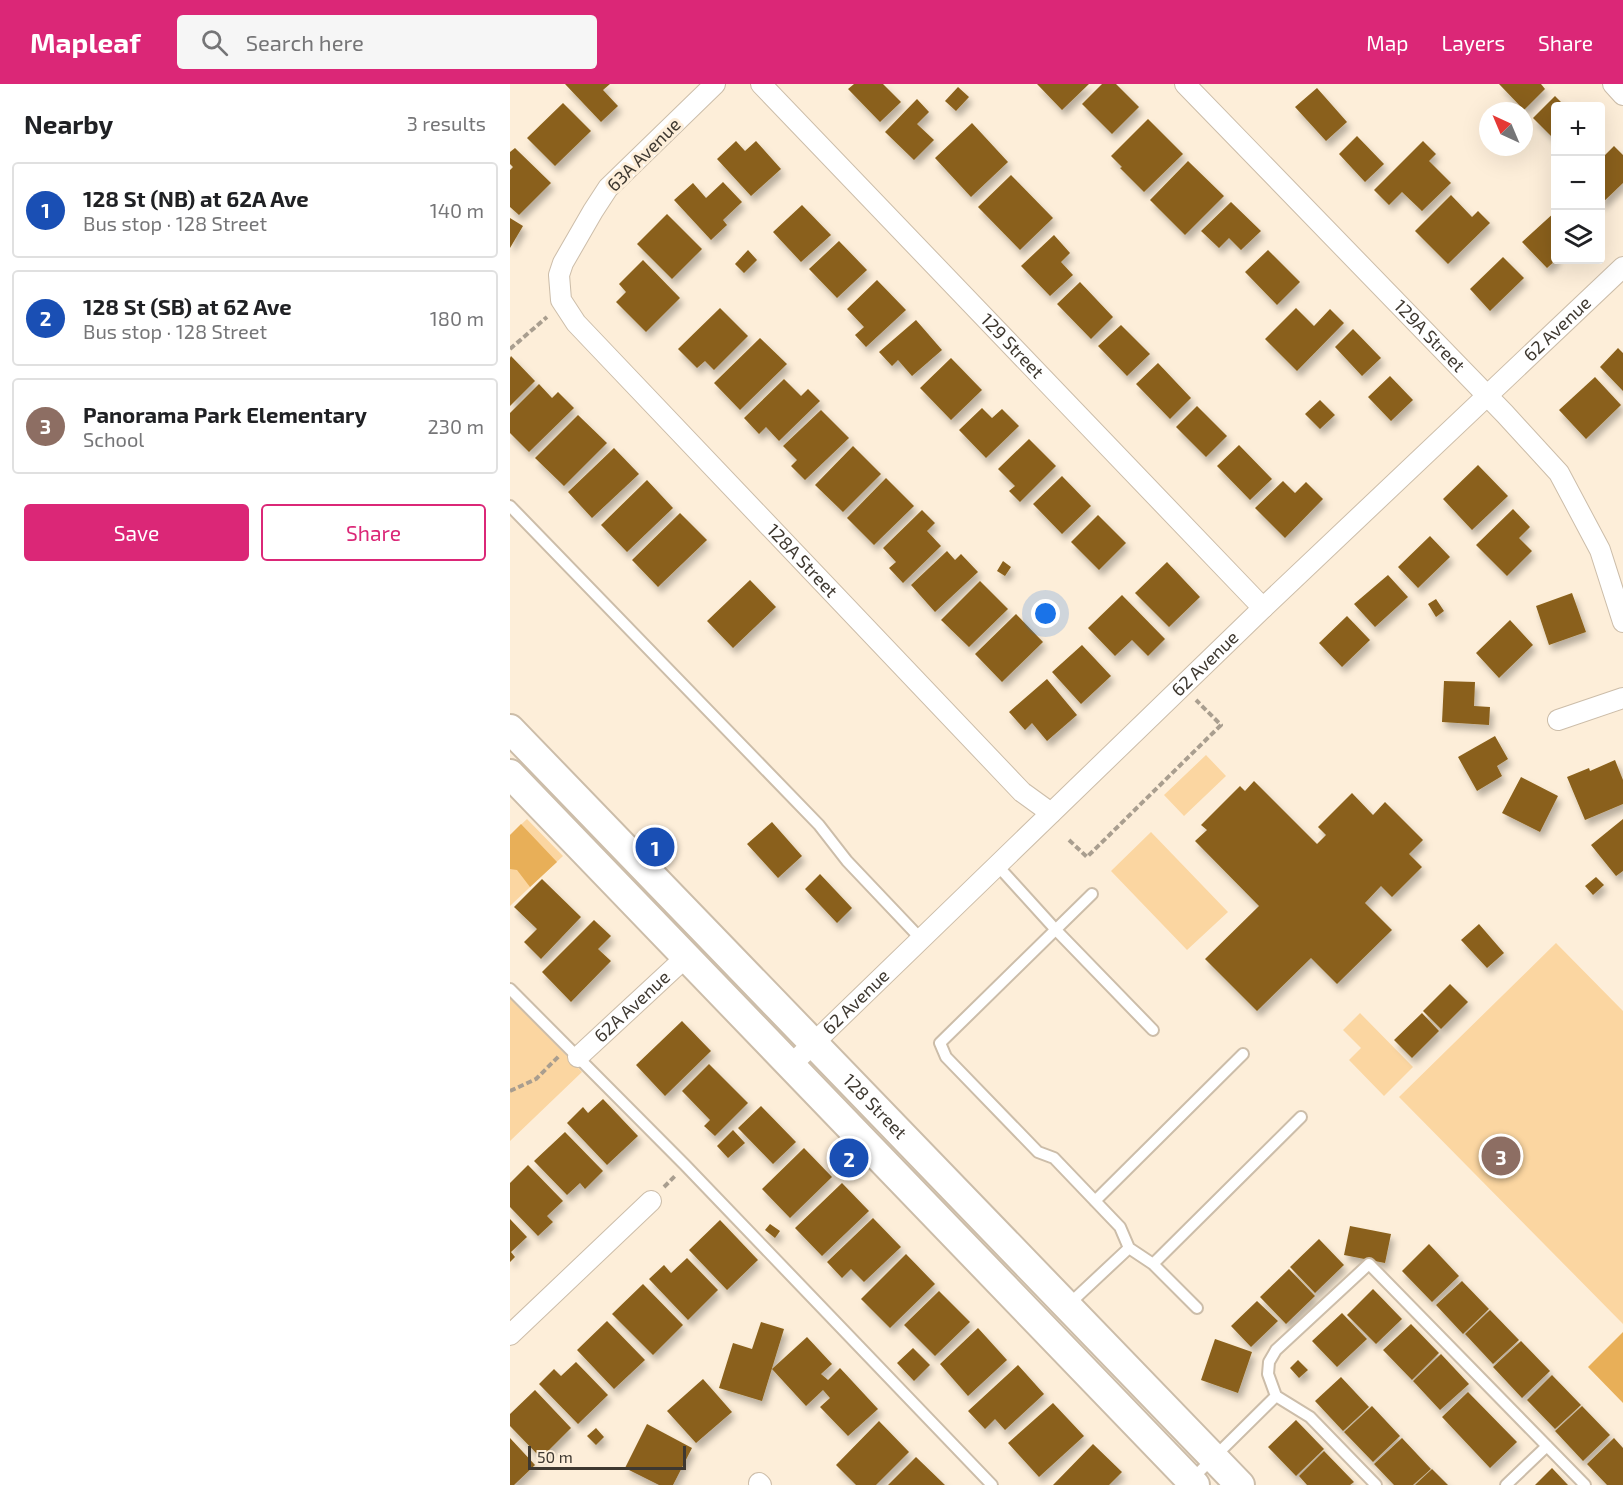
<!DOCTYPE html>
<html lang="en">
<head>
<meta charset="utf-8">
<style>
  :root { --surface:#fff; --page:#f6f6f6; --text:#202124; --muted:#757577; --line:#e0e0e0; --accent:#db2777 }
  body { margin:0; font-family:"Exo 2",sans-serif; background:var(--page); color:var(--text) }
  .controls { position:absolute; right:18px; top:18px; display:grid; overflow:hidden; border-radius:6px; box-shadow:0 6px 24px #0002 }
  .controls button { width:54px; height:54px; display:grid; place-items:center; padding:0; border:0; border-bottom:2px solid var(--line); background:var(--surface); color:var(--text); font:30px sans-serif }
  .compass { position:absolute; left:969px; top:18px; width:54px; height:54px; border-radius:50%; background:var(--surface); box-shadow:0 6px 24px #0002; rotate:316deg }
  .scale { position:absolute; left:18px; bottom:15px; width:158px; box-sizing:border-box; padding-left:6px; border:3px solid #3e3830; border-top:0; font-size:16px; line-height:21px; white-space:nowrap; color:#3e3830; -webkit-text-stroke:4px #fdeed9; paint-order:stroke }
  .you { position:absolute; left:536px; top:530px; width:21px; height:21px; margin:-15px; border:4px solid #fff; border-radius:50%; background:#1a73e8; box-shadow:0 0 0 9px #1a73e833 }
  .badge { display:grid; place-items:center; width:39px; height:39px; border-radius:50%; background:var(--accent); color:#fff; font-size:20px; font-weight:700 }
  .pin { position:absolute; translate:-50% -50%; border:3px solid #fff; box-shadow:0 2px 6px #0006 }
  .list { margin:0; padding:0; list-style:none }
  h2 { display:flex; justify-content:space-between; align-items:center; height:78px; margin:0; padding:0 24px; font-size:26px }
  h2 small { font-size:20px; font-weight:400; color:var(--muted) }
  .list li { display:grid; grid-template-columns:39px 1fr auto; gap:18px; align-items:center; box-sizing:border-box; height:96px; margin:0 12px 12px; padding:0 12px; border:2px solid var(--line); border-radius:6px }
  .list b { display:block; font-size:22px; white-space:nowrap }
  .list p { margin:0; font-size:20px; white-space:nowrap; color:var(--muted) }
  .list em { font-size:20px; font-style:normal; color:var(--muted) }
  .actions { display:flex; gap:12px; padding:18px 24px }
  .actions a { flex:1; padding:14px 0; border:2px solid var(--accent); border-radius:6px; text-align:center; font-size:21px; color:var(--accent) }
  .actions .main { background:var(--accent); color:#fff }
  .icon { flex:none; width:33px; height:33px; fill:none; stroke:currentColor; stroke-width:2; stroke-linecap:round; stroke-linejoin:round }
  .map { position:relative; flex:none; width:1113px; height:1401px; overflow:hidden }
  header { display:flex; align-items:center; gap:36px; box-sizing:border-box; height:84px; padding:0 30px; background:var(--accent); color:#fff }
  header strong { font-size:28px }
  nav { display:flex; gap:33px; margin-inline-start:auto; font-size:21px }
  .search { width:420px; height:54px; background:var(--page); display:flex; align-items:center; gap:15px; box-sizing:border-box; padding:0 21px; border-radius:6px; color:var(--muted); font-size:22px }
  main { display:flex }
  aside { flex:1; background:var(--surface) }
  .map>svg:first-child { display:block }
  .green { fill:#fbd6a1 }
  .forest { fill:#e8af58 }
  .building { fill:#8a611a; filter:url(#shadow) }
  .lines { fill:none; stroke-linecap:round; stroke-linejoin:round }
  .service-casing { stroke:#ccbda9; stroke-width:14 }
  .minor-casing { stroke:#ccbda9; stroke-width:22 }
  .secondary-casing { stroke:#ccbda9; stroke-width:32 }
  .path { stroke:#a99e8f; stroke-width:4; stroke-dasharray:6 3; stroke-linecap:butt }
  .service { stroke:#fff; stroke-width:10 }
  .minor { stroke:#fff; stroke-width:20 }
  .secondary { stroke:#fff; stroke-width:28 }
  .labels { text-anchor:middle; stroke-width:6; stroke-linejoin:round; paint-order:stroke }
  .street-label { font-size:18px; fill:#3e3830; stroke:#fdeed9 }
</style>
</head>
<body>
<header>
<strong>Mapleaf</strong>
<div class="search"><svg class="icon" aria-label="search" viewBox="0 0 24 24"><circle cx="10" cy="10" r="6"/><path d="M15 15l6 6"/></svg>Search here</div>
<nav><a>Map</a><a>Layers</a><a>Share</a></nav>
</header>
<main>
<aside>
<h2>Nearby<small>3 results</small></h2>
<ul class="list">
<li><span class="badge" style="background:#1a4fb4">1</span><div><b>128 St (NB) at 62A Ave</b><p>Bus stop · 128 Street</p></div><em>140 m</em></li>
<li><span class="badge" style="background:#1a4fb4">2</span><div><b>128 St (SB) at 62 Ave</b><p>Bus stop · 128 Street</p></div><em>180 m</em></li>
<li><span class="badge" style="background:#8d6e63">3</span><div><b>Panorama Park Elementary</b><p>School</p></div><em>230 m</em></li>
</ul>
<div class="actions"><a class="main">Save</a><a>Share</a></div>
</aside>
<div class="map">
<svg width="1113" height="1401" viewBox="0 0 1113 1401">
  <defs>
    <filter id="shadow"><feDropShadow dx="3.5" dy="6" stdDeviation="3" flood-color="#0004"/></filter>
  </defs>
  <rect width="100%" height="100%" fill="#fdeed9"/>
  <!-- green -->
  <path class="green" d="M696 671 716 692 674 732 654 711Z
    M17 735 53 772 0 822V751Z
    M641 748 718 828 677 866 601 787Z
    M1046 859 1113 927V1240L889 1013Z
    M0 913 72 988 0 1057Z
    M850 929 903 983 874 1012 839 976 851 964 833 946Z"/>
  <!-- forest -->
  <path class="forest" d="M11 740 47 778 20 803 7 786 0 785V751Z
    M1113 1248V1319L1078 1283Z"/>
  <!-- building -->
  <path class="building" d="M55 0H100L93 6 108 22 91 38Z
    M344 0H373L391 18 370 38 338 5Z
    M527 0H579L552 26Z
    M592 0H606L629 23 602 50 572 20Z
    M989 0H1031L1035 5 1014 26Z
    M448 3 459 13 446 27 435 17Z
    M807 4 837 38 816 57 785 23Z
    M1045 12 1055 22H1046V57L1023 34Z
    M407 15 419 28 407 40 424 56 404 76 375 48Z
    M53 19 81 47 45 82 17 54Z
    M638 35 673 70 634 108 610 84 612 83 601 72Z
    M462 39 498 78 461 113 425 74Z
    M847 52 874 80 855 98 829 70Z
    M226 57 235 67 246 57 271 85 241 112 207 75Z
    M913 57 926 70 919 77 941 99 912 127 892 108 879 121 864 106Z
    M1104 62 1113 71V99L1090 121V76Z
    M5 64 41 99 9 131 0 123V86L3 83 0 80V68Z
    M678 77 714 112 675 151 640 116Z
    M501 91 543 134 510 166 468 123Z
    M213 98 232 118 213 136 217 141 201 156 164 116 183 99 196 114Z
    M941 111 962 133 968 127 980 139 938 180 905 147Z
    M721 118 751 147 731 166 719 154 709 164 691 147Z
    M292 121 321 151 291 178 263 148Z
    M1046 127V176L1037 184 1012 158Z
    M157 130 192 165 162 195 127 160Z
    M0 134 13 142 0 164Z
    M544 151 560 169 551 178 563 191 540 212 511 182Z
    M329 157 357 186 327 214 299 185Z
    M238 166 247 176 234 189 225 180Z
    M758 166 790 198 767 221 735 188Z
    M993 173 1014 194 980 227 960 205Z
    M133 176 170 214 136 248 106 218 116 208 109 200Z
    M367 196 396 226 356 263 345 251 354 243 337 225Z
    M570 198 603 233 581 255 547 220Z
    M210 224 238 252 204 286 195 277 187 284 168 265Z
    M786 224 804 242 820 225 834 239 787 287 755 255Z
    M406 236 432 266 402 292 388 276 382 282 369 268Z
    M611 241 640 270 617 292 588 262Z
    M843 245 871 274 852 292 825 263Z
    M250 254 277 280 230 326 204 299Z
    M1108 264 1113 269V307L1090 283Z
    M1 272 25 297 0 322V274Z
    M441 274 472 306 441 336 410 304Z
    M648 279 681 314 660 335 626 300Z
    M880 292 903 316 881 337 858 313Z
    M1085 293 1111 321 1076 355 1049 326Z
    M274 295 291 312 298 305 310 317 269 357 256 343 249 350 234 334Z
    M29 300 42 314 48 308 64 324 19 368 0 349V329Z
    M810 316 825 331 810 345 795 330Z
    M687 322 717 352 696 373 666 343Z
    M472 324 482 334 492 325 509 342 476 374 449 346Z
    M311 326 339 354 295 396 281 382 287 376 273 362Z
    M68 331 97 359 54 402 25 374Z
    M519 355 546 382 510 418 499 407 505 402 488 385Z
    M729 361 762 395 740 416 707 382Z
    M343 362 371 390 333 428 305 401Z
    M104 364 129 390 82 434 58 408Z
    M968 381 998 412 962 446 933 415Z
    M552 392 581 422 552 450 523 420Z
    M376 394 404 422 364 461 337 434Z
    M137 396 163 424 117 468 91 441Z
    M773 397 785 409 796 398 813 415 775 454 745 424Z
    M1003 425 1020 443 1009 454 1022 467 997 492 966 461Z
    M412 426 425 439 417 447 431 462 393 499 379 484 386 478 373 464Z
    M170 429 197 456 148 503 122 476Z
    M588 431 616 459 589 486 561 458Z
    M920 452 940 473 908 504 888 483Z
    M437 467 445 476 451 470 468 488 425 528 401 501Z
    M493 477 501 483 495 492 487 487Z
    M657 478 690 513 659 543 625 509Z
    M878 491 898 513 865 543 844 520Z
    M240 496 266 523 223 564 197 537Z
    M470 497 498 525 459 563 431 536Z
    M1062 509 1076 548 1039 561 1026 522Z
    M612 511 655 555 638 572 622 556 605 572 578 544Z
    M926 515 934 527 926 533 918 520Z
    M506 530 533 558 492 598 465 570Z
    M837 532 860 556 832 583 809 559Z
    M1000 536 1023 561 989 594 966 569Z
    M572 561 601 592 571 620 542 588Z
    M537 595 567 631 537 657 522 639 515 646 499 628Z
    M934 597 965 598 964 622 980 623 979 641 932 638Z
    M985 652 998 675 987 682 992 692 967 707 948 673Z
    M1105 676 1113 696V720L1075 736 1057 693 1079 684 1080 687Z
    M1011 693 1048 712 1030 748 992 729Z
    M744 697 807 760 816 751 808 743 842 709 863 731 875 718 913 756 899 770 912 783 882 813 871 802 855 819 882 846 827 900 801 874 747 927 695 875 749 822 685 757 697 746 691 741 730 702 735 707Z
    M1113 735V787L1106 792 1081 761Z
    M262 738 292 772 268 794 237 760Z
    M310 790 342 824 327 839 295 805Z
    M1086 793 1094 801 1083 811 1075 802Z
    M32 795 71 833 31 875 14 858 27 845 4 823Z
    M84 836 101 852 88 865 101 877 61 918 32 888Z
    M969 840 994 869 977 884 951 856Z
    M940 900 958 918 931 945 913 927Z
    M912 929 929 947 902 974 884 956Z
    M172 937 201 967 155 1012 126 981Z
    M199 980 238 1019 205 1052 194 1042 200 1036 172 1007Z
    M93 1015 128 1052 97 1081 57 1039 73 1023 78 1029Z
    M251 1022 286 1058 263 1080 228 1044Z
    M223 1046 235 1059 218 1074 207 1062Z
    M55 1048 93 1087 75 1105 70 1099 57 1111 24 1077Z
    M294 1064 322 1093 280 1134 252 1105Z
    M18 1081 53 1117 37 1132 43 1138 28 1152 0 1123V1099Z
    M332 1099 359 1127 312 1172 285 1144Z
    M363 1134 391 1163 354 1198 341 1185 332 1194 317 1178Z
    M0 1135 17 1153 1 1168 5 1173 0 1178Z
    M210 1136 248 1176 217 1206 179 1166Z
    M260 1140 270 1147 265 1154 255 1146Z
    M840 1142 881 1150 875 1179 834 1171Z
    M809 1155 834 1181 805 1209 780 1183Z
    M919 1160 949 1192 922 1218 892 1187Z
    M396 1170 425 1200 380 1244 351 1215Z
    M177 1174 208 1206 178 1236 139 1195 154 1181 161 1189Z
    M779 1185 805 1212 776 1240 750 1213Z
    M952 1197 979 1225 953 1250 926 1221Z
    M133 1200 173 1241 143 1271 102 1230Z
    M863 1205 892 1235 866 1260 837 1231Z
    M429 1207 460 1238 425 1272 394 1241Z
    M747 1217 768 1237 741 1263 721 1242Z
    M980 1226 1009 1256 983 1280 955 1250Z
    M832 1229 857 1255 827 1283 802 1257Z
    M97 1237 135 1276 104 1305 67 1266Z
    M251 1238 274 1245 252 1317 209 1304 223 1259 242 1265Z
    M901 1240 929 1269 902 1296 873 1266Z
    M468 1244 497 1276 458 1312 430 1280Z
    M297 1253 322 1280 311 1290 318 1296 330 1284 368 1325 338 1352 310 1323 320 1314 313 1306 296 1322 262 1285Z
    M705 1255 742 1268 728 1309 691 1296Z
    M1011 1257 1040 1287 1012 1314 983 1283Z
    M403 1264 420 1281 404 1297 387 1279Z
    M931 1270 959 1300 930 1326 903 1297Z
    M788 1276 798 1286 789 1294 780 1284Z
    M66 1278 98 1311 68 1340 29 1300 44 1285 51 1292Z
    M508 1281 534 1310 495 1346 485 1335 475 1345 458 1327Z
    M1042 1291 1071 1321 1045 1345 1017 1316Z
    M831 1293 859 1323 833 1347 805 1317Z
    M193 1295 222 1328 186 1359 157 1327Z
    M25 1306 61 1344 31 1374 0 1342V1330Z
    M958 1308 1007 1358 980 1384 932 1333Z
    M543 1319 574 1352 529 1393 498 1359Z
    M862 1322 890 1352 863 1378 834 1348Z
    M1072 1322 1100 1351 1073 1377 1045 1347Z
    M786 1336 814 1365 786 1392 758 1363Z
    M369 1337 399 1368 366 1401H346L326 1381Z
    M137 1340 182 1364 163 1401H149L115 1384Z
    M86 1344 94 1353 86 1361 77 1352Z
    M0 1354 25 1381 4 1401H0Z
    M892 1354 921 1385 903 1401H884L864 1380Z
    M1104 1354 1113 1364V1401H1097L1077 1380Z
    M583 1360 612 1388 599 1401H543Z
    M814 1367 844 1398 840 1401H797L789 1392Z
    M406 1373 435 1401H378Z
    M1042 1384 1058 1401H1025Z
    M922 1385 938 1401H905Z"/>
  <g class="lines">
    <!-- service casing -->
    <g class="service-casing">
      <path id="service" d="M0 422 309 741 337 777 411 855
        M487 781 546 846 643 946
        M582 810 430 959 436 973 528 1068 544 1074 610 1143 619 1164 643 1180 687 1224
        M0 905 175 1081 482 1401
        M585 1117 733 970
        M643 1180 791 1033
        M557 1222 619 1164
        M681 1396 766 1312
        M866 1401 800 1333 766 1312 758 1290 759 1278 766 1266 859 1180 1075 1401
        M996 1401 1037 1362"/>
    </g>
    <!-- minor casing -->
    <g class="minor-casing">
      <g id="minor">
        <path id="s1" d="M205 0 98 104 83 127 53 179 49 191 51 216 66 239 85 259 512 708 541 729"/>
        <path id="s2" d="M251 0 753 524"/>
        <path id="s3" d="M675 0 995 330 1049 389 1090 466 1113 538"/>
        <path d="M1103 0 1113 11"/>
        <path d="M1048 636 1113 614"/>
        <path id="s4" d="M68 973 177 872"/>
        <path id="s5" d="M280 982 753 524 1113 183"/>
        <path d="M0 1251 141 1117"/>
        <path d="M249 1399 251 1401"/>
      </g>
    </g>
    <!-- secondary casing -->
    <g class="secondary-casing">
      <g id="secondary">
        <path id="s6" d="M0 645 730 1401"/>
        <path d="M0 690 685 1401"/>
      </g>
    </g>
    <!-- path -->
    <path class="path" d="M0 265 37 233
      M559 756 577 773 711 641 686 616
      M0 1007 26 995 49 972
      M154 1103 166 1091"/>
    <!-- service -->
    <use href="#service" class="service"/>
    <!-- minor -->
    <use href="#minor" class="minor"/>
    <!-- secondary -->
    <use href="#secondary" class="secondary"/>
  </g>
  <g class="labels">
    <!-- street labels -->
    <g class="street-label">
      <text transform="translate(134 71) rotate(-45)" y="6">63A Avenue</text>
      <text dy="6" stroke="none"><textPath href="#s5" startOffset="1064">62 Avenue</textPath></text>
      <text dy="6" stroke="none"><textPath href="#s3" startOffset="351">129A Street</textPath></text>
      <text dy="6" stroke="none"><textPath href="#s2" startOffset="363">129 Street</textPath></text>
      <text dy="6" stroke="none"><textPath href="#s1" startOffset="630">128A Street</textPath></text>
      <text dy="6" stroke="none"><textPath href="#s5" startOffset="578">62 Avenue</textPath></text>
      <text dy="6" stroke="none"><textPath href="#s5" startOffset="92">62 Avenue</textPath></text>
      <text dy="6" stroke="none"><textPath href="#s4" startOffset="74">62A Avenue</textPath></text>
      <text dy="6" stroke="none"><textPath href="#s6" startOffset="525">128 Street</textPath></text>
    </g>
  </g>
</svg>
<div class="controls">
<button>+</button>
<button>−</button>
<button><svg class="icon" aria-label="layers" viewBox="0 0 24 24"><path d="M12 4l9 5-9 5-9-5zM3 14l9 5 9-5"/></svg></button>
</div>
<svg class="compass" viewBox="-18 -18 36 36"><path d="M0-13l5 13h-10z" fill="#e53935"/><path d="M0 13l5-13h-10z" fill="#757577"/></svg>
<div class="scale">50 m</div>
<div class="you"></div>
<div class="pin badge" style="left:145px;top:763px;background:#1a4fb4">1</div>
<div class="pin badge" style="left:339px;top:1074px;background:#1a4fb4">2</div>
<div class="pin badge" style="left:991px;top:1072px;background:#8d6e63">3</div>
</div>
</main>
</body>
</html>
